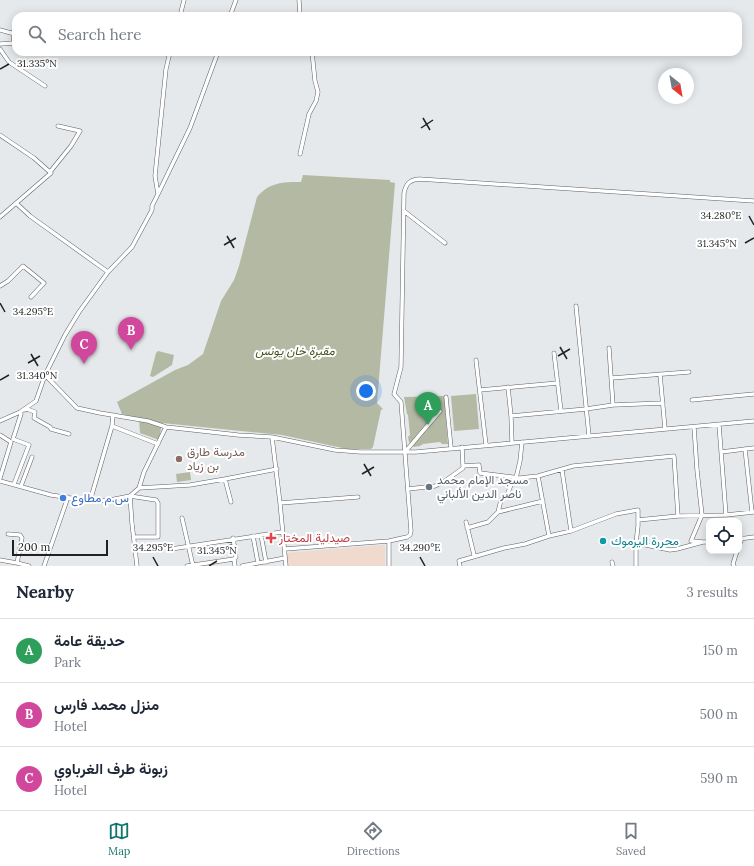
<!DOCTYPE html>
<html lang="en">
<head>
<meta charset="utf-8">
<style>
  :root { --surface:#fff; --page:#f2f2f3; --text:#1f2937; --muted:#747a83; --line:#e0e1e3; --accent:#0f766e }
  body { margin:0; font-family:Lora,Vazirmatn,serif; background:var(--page); color:var(--text) }
  .controls { position:absolute; right:12px; bottom:12px; display:grid; overflow:hidden; border-radius:8px; box-shadow:0 2px 10px #0003 }
  .controls button { width:36px; height:36px; display:grid; place-items:center; padding:0; border:0; border-bottom:1px solid var(--line); background:var(--surface); color:var(--text); font:20px sans-serif }
  .compass { position:absolute; left:658px; top:68px; width:36px; height:36px; border-radius:50%; background:var(--surface); box-shadow:0 2px 10px #0003; rotate:149deg }
  .scale { position:absolute; left:12px; bottom:10px; width:96px; box-sizing:border-box; padding-left:4px; border:2px solid #1f2122; border-top:0; font-size:11px; line-height:14px; white-space:nowrap; color:#1f2122; -webkit-text-stroke:3px #fff; paint-order:stroke }
  .you { position:absolute; left:366px; top:391px; width:14px; height:14px; margin:-10px; border:3px solid #fff; border-radius:50%; background:#1a73e8; box-shadow:0 0 0 6px #1a73e833 }
  .badge { display:grid; place-items:center; width:26px; height:26px; border-radius:50%; background:var(--accent); color:#fff; font-size:13px; font-weight:700 }
  .pin { position:absolute; translate:-50% -33px; filter:drop-shadow(0 1px 2px #0008) }
  .pin::after { content:''; position:absolute; top:21px; width:14px; height:12px; background:inherit; clip-path:polygon(0 0,100% 0,50% 100%) }
  .list { margin:0; padding:0; list-style:none }
  h2 { display:flex; justify-content:space-between; align-items:center; height:52px; margin:0; padding:0 16px; font-size:17px }
  h2 small { font-size:13px; font-weight:400; color:var(--muted) }
  .list li { display:grid; grid-template-columns:26px 1fr auto; gap:12px; align-items:center; box-sizing:border-box; height:64px; padding:0 16px; border-top:1px solid var(--line) }
  .list b { display:block; font-size:15px; white-space:nowrap }
  .list p { margin:0; font-size:13px; white-space:nowrap; color:var(--muted) }
  .list em { font-size:13px; font-style:normal; color:var(--muted) }
  .icon { flex:none; width:22px; height:22px; fill:none; stroke:currentColor; stroke-width:2; stroke-linecap:round; stroke-linejoin:round }
  .map { position:relative; flex:none; width:754px; height:566px; overflow:hidden }
  .search { position:absolute; background:var(--surface); box-shadow:0 2px 10px #0003; left:12px; right:12px; top:12px; height:44px; display:flex; align-items:center; gap:10px; box-sizing:border-box; padding:0 14px; border-radius:12px; color:var(--muted); font-size:15px }
  .sheet { height:244px; background:var(--surface) }
  nav { display:flex; justify-content:space-around; align-items:center; box-sizing:border-box; height:56px; border-top:1px solid var(--line); background:var(--surface); font-size:11px; color:var(--muted) }
  nav a { display:grid; justify-items:center; gap:2px }
  nav .on { color:var(--accent) }
  .map>svg:first-child { display:block }
  .medical { fill:#f0d9cd }
  .green { fill:#b4b9a4 }
  .lines { fill:none; stroke-linecap:round; stroke-linejoin:round }
  .minor-casing { stroke:#5e6164; stroke-width:4.5 }
  .minor { stroke:#fff; stroke-width:3.5 }
  .ticks { fill:none; stroke:#1f2122; stroke-width:1.5 }
  .education-dot { fill:#8d6e63; stroke:#fff; stroke-width:1.5 }
  .worship-dot { fill:#6b7280; stroke:#fff; stroke-width:1.5 }
  .shop-dot { fill:#3f7fe0; stroke:#fff; stroke-width:1.5 }
  .health-dot { fill:#e0444e; stroke:#fff; stroke-width:1.5 }
  .culture-dot { fill:#0f9aa8; stroke:#fff; stroke-width:1.5 }
  .labels { text-anchor:middle; stroke-width:4; stroke-linejoin:round; paint-order:stroke }
  .park-label { font-size:12px; font-style:italic; fill:#48501c; stroke:#fff }
  .education-label { font-size:12px; fill:#785e54; stroke:#fff; text-anchor:start }
  .worship-label { font-size:12px; fill:#5b616d; stroke:#fff; text-anchor:start }
  .shop-label { font-size:12px; fill:#366cbe; stroke:#fff; text-anchor:start }
  .health-label { font-size:12px; fill:#be3a42; stroke:#fff; text-anchor:start }
  .culture-label { font-size:12px; fill:#0d838f; stroke:#fff; text-anchor:start }
  .ticks-label { font-size:10px; text-anchor:middle; fill:#1f2122; stroke:#fff; stroke-width:4; stroke-linejoin:round; paint-order:stroke }
</style>
</head>
<body>
<div class="map">
<svg width="754" height="566" viewBox="0 0 754 566">
  <rect width="100%" height="100%" fill="#e5e9ec"/>
  <!-- medical -->
  <path class="medical" d="M383 545 385 547V566H287L286 553Z"/>
  <!-- green -->
  <path class="green" d="M303 175 390 180V182L395 183 377 403 383 409 381 410 373 447 371 449H347L282 435 162 423 159 440 140 433 139 418 122 414 117 402 175 370 188 365 203 354 221 301 234 280 239 266 257 197C270 182 283 182 301 182Z
    M158 351 174 355 172 365 153 377 150 376 156 353Z
    M476 394 479 429 454 431 451 396Z
    M444 396 448 444H442L440 442 423 444 420 446 414 447 409 442 408 437 410 435 408 415 407 414 404 397Z
    M190 472 191 480 177 482 176 474Z"/>
  <g class="lines">
    <!-- minor casing -->
    <g class="minor-casing">
      <path id="minor" d="M299 0 300 16
        M180 16 184 0
        M230 16 236 0
        M0 30 11 33 16 32
        M13 32 14 44
        M0 44 16 43
        M0 49 9 62 45 86
        M0 135 34 158 51 173 0 217
        M300 154 309 114 316 101 318 92 315 81 312 52
        M50 172 71 146 80 131 58 126
        M158 194 155 176 166 69 170 52
        M16 203 30 216 108 272
        M404 211 445 243
        M0 286 8 281 23 266 44 283 31 297
        M576 306 589 436
        M609 348 613 405
        M554 353 561 411
        M476 360 486 445
        M660 374 665 429
        M45 375 77 408 100 413 148 421 166 427 238 435 272 437 335 450 360 452H416L754 421
        M612 378 689 372
        M508 387 511 416 512 443
        M480 390 558 383
        M446 397 451 448
        M692 400 754 394
        M25 410 27 409 35 412 34 418 50 427 51 429 69 434
        M511 416 586 409 613 405 663 403
        M0 421 20 412 36 401 45 375 65 335 79 312 108 272 132 247 152 210V206L158 194 190 128 218 52
        M719 425 726 515
        M112 426 158 444
        M694 427 697 470 702 515 691 541 703 542
        M0 435 11 442 0 478
        M272 437 280 503 286 566
        M462 447 463 466
        M745 449 752 512
        M405 452 440 411
        M721 452 754 448
        M562 470 571 531
        M538 476 549 536
        M225 479 231 502
        M0 481 51 495 90 501 110 500 130 496 156 500 158 503V537H134
        M14 484 29 445 13 439 21 414 20 412
        M21 486 32 457
        M139 488 190 485 225 479 277 469
        M408 489 435 486 445 481 463 468V466L479 465 480 473 520 478 538 476 573 466 674 456 678 516
        M90 501 112 426 113 415
        M280 503 358 497
        M498 512 543 501
        M182 518 193 566
        M638 520 678 516 726 515 754 512
        M466 522 474 555
        M467 528 488 522 498 512 501 500 507 495 513 480 516 478 520 461 522 442
        M8 534 20 535 22 538 17 563
        M261 535 266 562
        M253 536 258 563
        M233 538 236 557 234 559 235 566
        M739 539 754 537
        M636 543 670 550 677 549 703 542H709
        M739 546 742 538
        M171 549 282 532
        M285 549 389 541 407 537 410 535 411 531 401 402 394 394 401 367 404 193C406 184 409 180 419 179L754 201
        M206 551 235 546
        M0 560 17 563 29 566
        M612 562 613 566
        M44 566 68 497
        M137 566 132 524 130 496 139 488 144 472 166 427
        M187 566 234 559
        M242 566 285 558
        M389 566V541
        M460 566 459 561 504 548 525 544 549 536 571 531 616 514 638 510V526L636 543V566
        M734 566 733 564 737 551"/>
    </g>
    <!-- minor -->
    <use href="#minor" class="minor"/>
  </g>
  <!-- ticks -->
  <path class="ticks" d="M0 69 9 64M423 118 430 130M421 128 433 120M749 216 754 225M227 236 234 248M745 243 754 238M224 245 236 238M0 303 5 312M560 347 567 359M31 354 38 366M558 356 570 349M28 363 40 356M0 380 9 375M364 464 371 476M362 474 374 467M153 557 158 566M420 557 425 566M209 566 217 561"/>
  <!-- markers -->
  <circle class="education-dot" cx="179" cy="459" r="4"/>
  <circle class="worship-dot" cx="429" cy="487" r="4"/>
  <circle class="shop-dot" cx="63" cy="498" r="4"/>
  <path class="health-dot" d="M269 532h4v4h4v4h-4v4h-4v-4h-4v-4h4z"/>
  <circle class="culture-dot" cx="603" cy="541" r="4"/>
  <g class="labels">
    <!-- park labels -->
    <g class="park-label">
      <text x="295" y="355">مقبرة خان يونس</text>
    </g>
    <!-- education labels -->
    <g class="education-label">
      <text x="187" y="456">مدرسة طارق<tspan x="187" dy="14">بن زياد</tspan></text>
    </g>
    <!-- worship labels -->
    <g class="worship-label">
      <text x="437" y="484">مسجد الإمام محمد<tspan x="437" dy="14">ناصر الدين الألباني</tspan></text>
    </g>
    <!-- shop labels -->
    <g class="shop-label">
      <text x="71" y="502">س.م مطاوع</text>
    </g>
    <!-- health labels -->
    <g class="health-label">
      <text x="279" y="542">صيدلية المختار</text>
    </g>
    <!-- culture labels -->
    <g class="culture-label">
      <text x="611" y="545">محررة اليرموك</text>
    </g>
  </g>
  <g class="ticks-label">
    <text x="37" y="67">31.335°N</text>
    <text x="721" y="219">34.280°E</text>
    <text x="717" y="247">31.345°N</text>
    <text x="33" y="315">34.295°E</text>
    <text x="37" y="379">31.340°N</text>
    <text x="153" y="551">34.295°E</text>
    <text x="420" y="551">34.290°E</text>
    <text x="217" y="554">31.345°N</text>
  </g>
</svg>
<div class="controls">
<button><svg class="icon" aria-label="locate" viewBox="0 0 24 24"><circle cx="12" cy="12" r="6"/><path d="M12 2v4M12 18v4M2 12h4M18 12h4"/></svg></button>
</div>
<svg class="compass" viewBox="-18 -18 36 36"><path d="M0-13l5 13h-10z" fill="#e53935"/><path d="M0 13l5-13h-10z" fill="#747a83"/></svg>
<div class="scale">200 m</div>
<div class="you"></div>
<div class="pin badge" style="left:428px;top:425px;background:#2e9e5b">A</div>
<div class="pin badge" style="left:131px;top:350px;background:#d1479c">B</div>
<div class="pin badge" style="left:84px;top:364px;background:#d1479c">C</div>
<div class="search"><svg class="icon" aria-label="search" viewBox="0 0 24 24"><circle cx="10" cy="10" r="6"/><path d="M15 15l6 6"/></svg>Search here</div>
</div>
<section class="sheet">
<h2>Nearby<small>3 results</small></h2>
<ul class="list">
<li><span class="badge" style="background:#2e9e5b">A</span><div><b>حديقة عامة</b><p>Park</p></div><em>150 m</em></li>
<li><span class="badge" style="background:#d1479c">B</span><div><b>منزل محمد فارس</b><p>Hotel</p></div><em>500 m</em></li>
<li><span class="badge" style="background:#d1479c">C</span><div><b>زبونة طرف الغرباوي</b><p>Hotel</p></div><em>590 m</em></li>
</ul>
</section>
<nav>
<a class="on"><svg class="icon" aria-label="map" viewBox="0 0 24 24"><path d="M3 6l6-2 6 2 6-2v14l-6 2-6-2-6 2zM9 4v14M15 6v14"/></svg>Map</a>
<a><svg class="icon" aria-label="directions" viewBox="0 0 24 24"><path d="M12 3l9 9-9 9-9-9zM9 14v-3h6M13 9l2 2-2 2"/></svg>Directions</a>
<a><svg class="icon" aria-label="saved" viewBox="0 0 24 24"><path d="M7 4h10v16l-5-4-5 4z"/></svg>Saved</a>
</nav>
</body>
</html>
